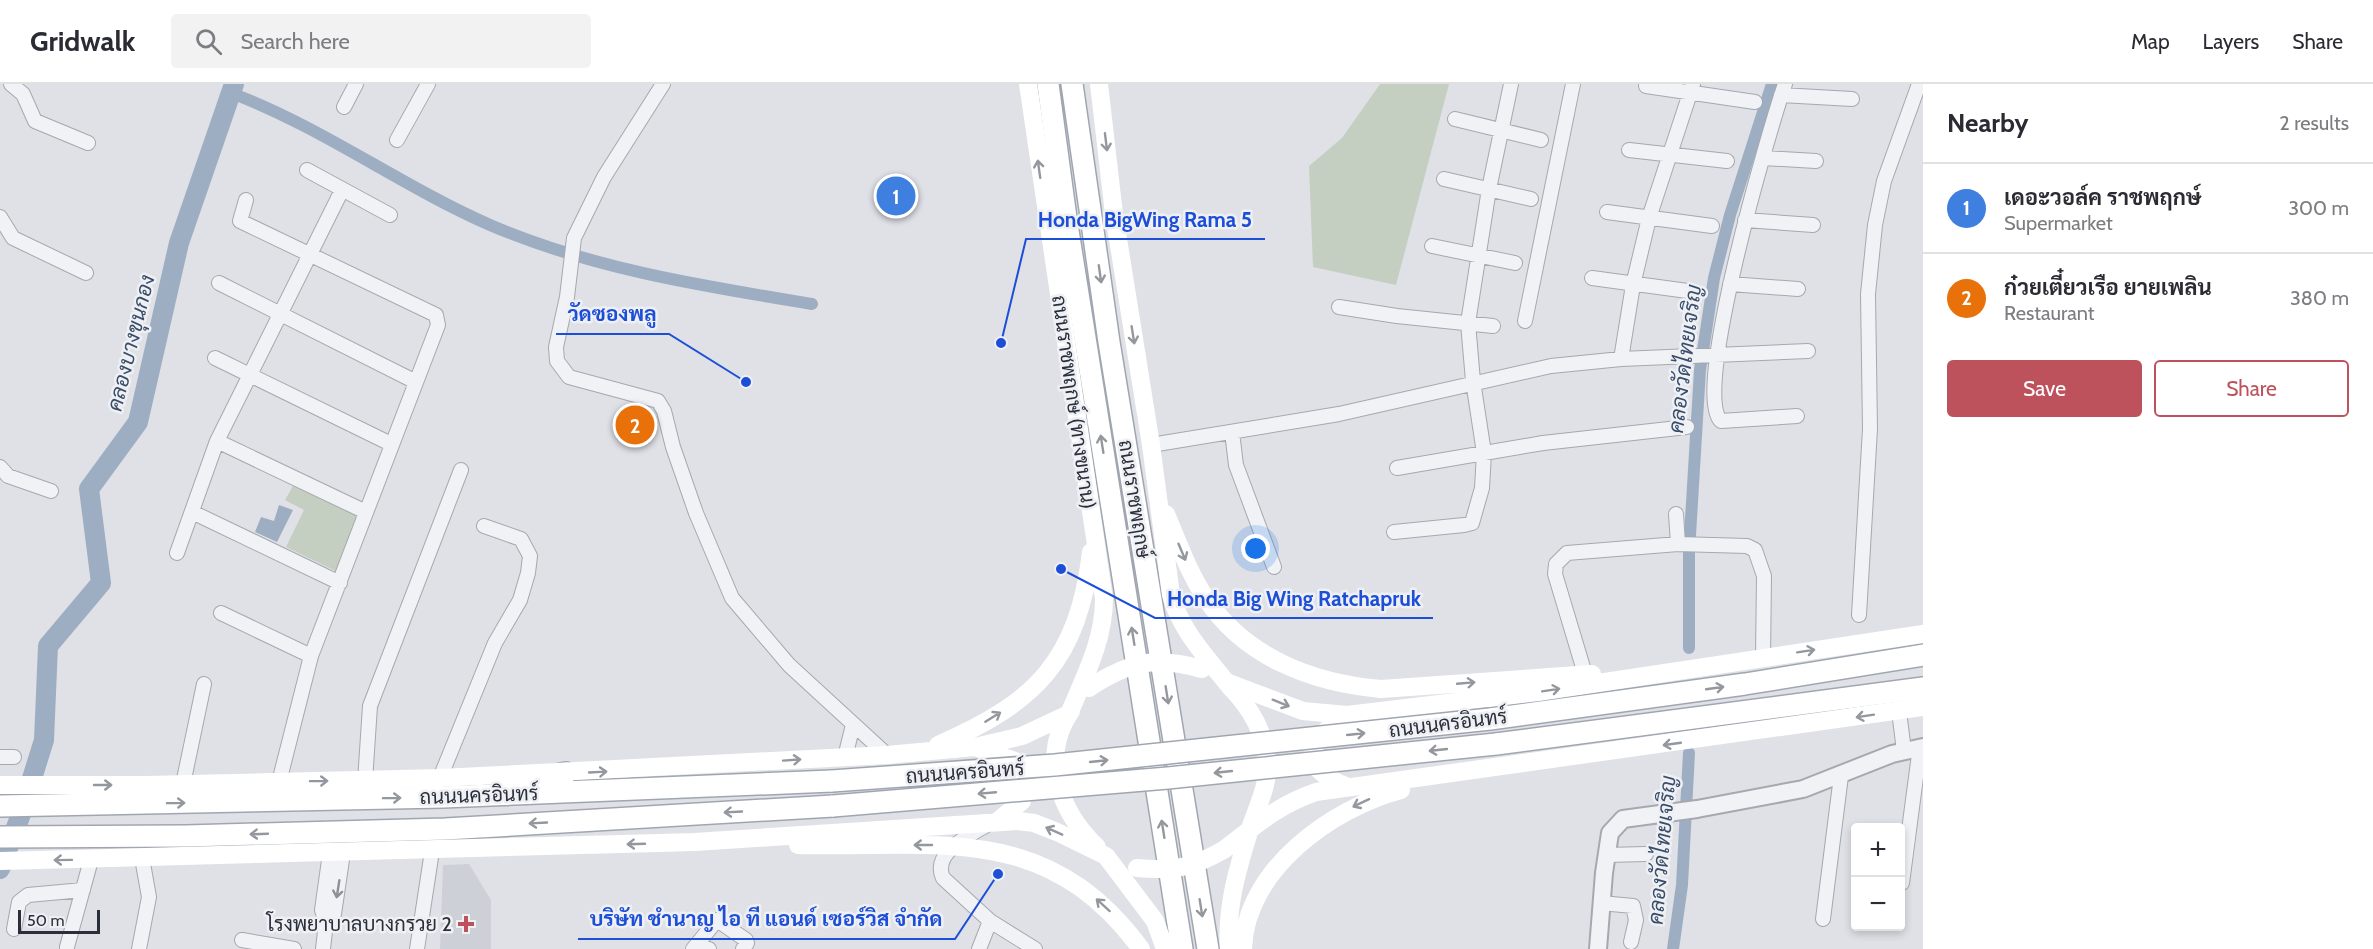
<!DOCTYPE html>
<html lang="en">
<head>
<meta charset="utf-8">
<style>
  :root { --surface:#fff; --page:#f2f2f3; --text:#2b2b33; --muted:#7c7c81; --line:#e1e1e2; --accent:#bd525d }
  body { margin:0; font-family:Cabin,Sarabun,sans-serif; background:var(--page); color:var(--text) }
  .controls { position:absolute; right:18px; bottom:18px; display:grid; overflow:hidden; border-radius:6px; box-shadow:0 3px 9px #0003 }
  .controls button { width:54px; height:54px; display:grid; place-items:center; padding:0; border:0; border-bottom:2px solid var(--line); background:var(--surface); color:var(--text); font:30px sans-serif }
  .scale { position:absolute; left:18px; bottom:15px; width:82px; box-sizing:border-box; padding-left:6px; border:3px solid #2a2f3b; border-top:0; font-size:16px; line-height:21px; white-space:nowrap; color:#2a2f3b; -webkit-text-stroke:4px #eef0f4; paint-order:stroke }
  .you { position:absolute; left:1256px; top:465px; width:21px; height:21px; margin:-15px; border:4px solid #fff; border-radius:50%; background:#1a73e8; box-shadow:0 0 0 9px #1a73e833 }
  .badge { display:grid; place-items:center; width:39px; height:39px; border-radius:50%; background:var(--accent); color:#fff; font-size:20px; font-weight:700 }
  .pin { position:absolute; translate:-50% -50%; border:3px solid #fff; box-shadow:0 2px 6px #0006 }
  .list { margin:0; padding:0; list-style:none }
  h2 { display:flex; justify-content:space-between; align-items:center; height:78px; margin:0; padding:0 24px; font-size:26px }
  h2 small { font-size:20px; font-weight:400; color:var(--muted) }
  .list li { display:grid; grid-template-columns:39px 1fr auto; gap:18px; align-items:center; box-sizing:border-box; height:90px; padding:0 24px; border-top:2px solid var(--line) }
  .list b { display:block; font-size:22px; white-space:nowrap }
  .list p { margin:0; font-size:20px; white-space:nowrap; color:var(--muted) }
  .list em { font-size:20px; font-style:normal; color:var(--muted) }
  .actions { display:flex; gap:12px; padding:18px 24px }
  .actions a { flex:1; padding:14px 0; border:2px solid var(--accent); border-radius:6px; text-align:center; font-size:21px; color:var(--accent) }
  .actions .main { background:var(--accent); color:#fff }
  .icon { flex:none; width:33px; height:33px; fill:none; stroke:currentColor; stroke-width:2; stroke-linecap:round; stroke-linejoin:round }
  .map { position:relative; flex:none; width:1923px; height:865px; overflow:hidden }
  header { display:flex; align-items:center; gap:36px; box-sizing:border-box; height:84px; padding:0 30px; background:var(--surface); border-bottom:2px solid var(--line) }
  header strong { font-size:28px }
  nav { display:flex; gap:33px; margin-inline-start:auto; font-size:21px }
  .search { width:420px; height:54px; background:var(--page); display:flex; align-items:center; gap:15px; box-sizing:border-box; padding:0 21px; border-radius:6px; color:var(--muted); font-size:22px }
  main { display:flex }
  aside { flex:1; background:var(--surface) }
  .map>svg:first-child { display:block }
  .built { fill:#cdd1d7 }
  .green { fill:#c4cfc1 }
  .water { fill:#9eaec2 }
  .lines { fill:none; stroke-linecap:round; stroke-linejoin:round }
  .canal { stroke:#9eaec2; stroke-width:12 }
  .river { stroke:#9eaec2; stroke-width:20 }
  .minor-casing { stroke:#a5a8af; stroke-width:16 }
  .tertiary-casing { stroke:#a5a8af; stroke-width:20 }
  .primary-casing { stroke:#a0a6b1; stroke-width:24 }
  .minor { stroke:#f1f2f5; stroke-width:14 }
  .tertiary { stroke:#f1f2f5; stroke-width:16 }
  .secondary { stroke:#fff; stroke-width:18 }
  .primary { stroke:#fff; stroke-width:21 }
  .primary-bridge-casing { stroke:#a0a6b1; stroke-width:24; stroke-linecap:butt }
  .secondary-bridge { stroke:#fff; stroke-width:18 }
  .primary-bridge { stroke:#fff; stroke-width:21 }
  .oneway { stroke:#94979d }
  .oneway2 { stroke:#8e9098 }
  .poi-dot { fill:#bd525d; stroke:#eef0f4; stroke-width:2 }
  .labels { text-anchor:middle; stroke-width:5; stroke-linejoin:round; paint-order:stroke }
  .street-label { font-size:20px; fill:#2a2f3b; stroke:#eef0f4 }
  .poi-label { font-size:20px; fill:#2a2f3b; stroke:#eef0f4; text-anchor:end }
  .water-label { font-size:21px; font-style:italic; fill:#394d6a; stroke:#eef0f4 }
  .leader { fill:none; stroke:#1d4ed8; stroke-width:2 }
  .callout-dot { fill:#1d4ed8; stroke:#eef0f4; stroke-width:2 }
  .callout-label { font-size:21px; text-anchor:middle; font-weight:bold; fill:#1d4ed8; stroke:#eef0f4; stroke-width:5; stroke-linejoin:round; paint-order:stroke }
</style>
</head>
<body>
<header>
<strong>Gridwalk</strong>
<div class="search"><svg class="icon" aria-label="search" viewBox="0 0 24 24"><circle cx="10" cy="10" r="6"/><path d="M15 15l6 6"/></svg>Search here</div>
<nav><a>Map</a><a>Layers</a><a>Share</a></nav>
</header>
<main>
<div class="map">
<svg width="1923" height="865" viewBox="0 0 1923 865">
  <rect width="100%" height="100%" fill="#dfe1e6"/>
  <!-- built -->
  <path class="built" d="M469 780 491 816V865H440L443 781Z"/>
  <!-- green -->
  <path class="green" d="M1380 0H1449L1396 201 1313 183 1309 82 1342 54Z
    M293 402 349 427 361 436 342 490 286 463 304 426 285 416Z"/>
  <!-- water -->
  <path class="water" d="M279 421 293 426 277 458 255 448 261 433 274 437Z"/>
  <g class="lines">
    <!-- canal -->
    <path class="canal" d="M231 9C322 43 401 102 490 141 593 185 702 202 812 220
      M1689 564V468L1700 286 1714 194 1730 131 1772 0
      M1673 865 1682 801 1689 669"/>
    <!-- river -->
    <path class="river" d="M0 785 20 733 44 656 48 562 101 499 89 405 138 338 179 159 234 0"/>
    <!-- minor casing -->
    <g class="minor-casing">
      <path id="minor" d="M11 0 23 10 35 37 88 59
        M663 0 604 93 574 154 567 213 556 263 557 277 569 293 658 317 664 327 673 363 696 429 732 514 789 581 887 671
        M1785 0C1770 43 1691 311 1721 337L1797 332
        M1646 2 1755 18
        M1781 11 1852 15
        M344 23 356 0
        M1455 35 1541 56
        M397 56 428 0
        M1629 66 1727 77
        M1763 74 1816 77
        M307 86 390 131
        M1444 95 1531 115
        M246 116 240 137 436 231 438 241 311 572 279 698
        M1607 128 1712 142
        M0 133 13 154 86 189
        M1745 136 1813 141
        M1432 162 1515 179
        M1592 194 1695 208
        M219 199 416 298
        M1730 200 1798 205
        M1339 223 1397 232 1493 242
        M1525 237 1573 0
        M215 274 391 360
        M1621 275 1633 201 1649 134 1693 0
        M1232 348 1236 381 1274 483
        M217 357 366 428
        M1151 361 1339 330 1551 282 1621 275 1808 267
        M0 383 8 392 51 407
        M1397 384 1543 359 1687 343
        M192 428 340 499
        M1394 448 1464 441 1472 439 1482 404 1484 369 1473 297 1468 239 1489 105 1511 0
        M1678 460 1747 462 1755 466 1764 492 1763 574
        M177 469 217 357 342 106
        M221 529 311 572
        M1859 531 1870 345 1868 210 1875 141 1884 97 1919 0
        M1585 590 1555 490 1556 480 1567 469 1678 460 1676 430
        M1899 627 1904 667
        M0 673H14
        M845 673 853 641
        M440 694 495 559 520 516 528 489 530 472 521 455 484 442
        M365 697 370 622 461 386
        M183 700 204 600
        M990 739C971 751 931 768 943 794L990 837 1035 865
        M1606 771 1646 770
        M1902 799 1920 663
        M1601 819 1633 822 1636 836 1631 858
        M1823 835 1841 692
        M326 838 334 830 343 769
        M14 845 19 818 28 811 83 806
        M242 856 294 865
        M67 863 91 776
        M694 864 709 865
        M139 865 149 813 142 774
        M323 865 326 838 322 826 330 769
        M417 865 432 767
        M693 865 717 836 746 856 747 859 743 865
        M979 865 990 837"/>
    </g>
    <!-- tertiary casing -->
    <g class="tertiary-casing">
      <path id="tertiary" d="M1598 865 1604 789 1610 749 1623 735 1697 725 1803 705 1892 670 1923 663"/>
    </g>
    <!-- primary casing -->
    <g class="primary-casing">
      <path id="primary" d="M1048 0 1066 134 1182 865
        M1072 0 1109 258 1208 865
        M1490 635 1745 600 1923 571
        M1496 660 1923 604
        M511 700 566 689
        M0 722 443 713 832 697
        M0 753 186 752 445 745 833 722"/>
    </g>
    <!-- minor -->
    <use href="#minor" class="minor"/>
    <!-- tertiary -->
    <use href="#tertiary" class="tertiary"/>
    <!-- secondary -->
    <path class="secondary" d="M1028 0 1104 515C1104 556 1085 592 1069 630
      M1099 0 1114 130 1151 361 1171 511C1180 545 1205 571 1226 598
      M1166 430C1178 458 1188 487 1205 513 1244 573 1312 599 1381 605L1592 590
      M1226 598 1303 627 1347 631 1538 608 1923 550
      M1229 602C1254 627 1271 659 1266 696 1263 714 1254 731 1249 748 1237 787 1226 824 1229 865
      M1071 627C1039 673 1060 728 1097 763
      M1328 645C1297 673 1317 691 1348 703
      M938 661C1037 618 1078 576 1091 468
      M975 663 1015 677 1025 698 1022 717 998 737
      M0 701H147L440 694 887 671 975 663 1022 652 1069 630
      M798 761C938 765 1046 736 1141 865
      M1225 765C1256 741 1278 721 1316 708L1923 623
      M0 777 695 758 1018 737 1034 739 1057 748 1106 772 1155 837 1165 865
      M1243 865C1245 786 1332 724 1401 706"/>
    <!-- primary -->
    <use href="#primary" class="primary"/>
    <!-- primary-bridge casing -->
    <g class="primary-bridge-casing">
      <path id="primary-bridge" d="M832 697 1055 681 1490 635
        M833 722 1168 694 1496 660"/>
    </g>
    <!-- secondary-bridge -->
    <path class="secondary-bridge" d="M1089 604C1130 577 1155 572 1202 585
      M1137 784C1174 787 1193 784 1225 765"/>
    <!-- primary-bridge -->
    <use href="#primary-bridge" class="primary-bridge"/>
  </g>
  <!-- one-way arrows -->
  <defs><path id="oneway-shaft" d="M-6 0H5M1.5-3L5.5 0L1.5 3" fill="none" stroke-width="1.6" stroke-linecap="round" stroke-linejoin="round" transform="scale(1.5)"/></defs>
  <g class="oneway">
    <use href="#oneway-shaft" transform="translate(1106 58) rotate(83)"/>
    <use href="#oneway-shaft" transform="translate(1039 85) rotate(-98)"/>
    <use href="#oneway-shaft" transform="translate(1100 190) rotate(82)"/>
    <use href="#oneway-shaft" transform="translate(1133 251) rotate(81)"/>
    <use href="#oneway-shaft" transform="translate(1102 360) rotate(-99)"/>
    <use href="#oneway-shaft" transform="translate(1182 468) rotate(67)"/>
    <use href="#oneway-shaft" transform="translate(1133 552) rotate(-99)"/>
    <use href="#oneway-shaft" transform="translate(1806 567) rotate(-9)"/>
    <use href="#oneway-shaft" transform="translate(1466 599) rotate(-5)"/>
    <use href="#oneway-shaft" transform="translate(1715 604) rotate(-8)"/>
    <use href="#oneway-shaft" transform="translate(1551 606) rotate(-9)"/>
    <use href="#oneway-shaft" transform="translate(1167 611) rotate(81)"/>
    <use href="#oneway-shaft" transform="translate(1281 619) rotate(22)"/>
    <use href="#oneway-shaft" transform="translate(1865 632) rotate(171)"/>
    <use href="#oneway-shaft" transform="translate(993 633) rotate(-32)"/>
    <use href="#oneway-shaft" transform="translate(1356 650) rotate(-6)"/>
    <use href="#oneway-shaft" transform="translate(1672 660) rotate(172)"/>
    <use href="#oneway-shaft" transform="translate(1438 666) rotate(174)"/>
    <use href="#oneway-shaft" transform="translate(792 676) rotate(-4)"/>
    <use href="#oneway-shaft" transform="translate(1099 677) rotate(-6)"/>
    <use href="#oneway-shaft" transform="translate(598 688) rotate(-3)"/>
    <use href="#oneway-shaft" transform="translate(1223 688) rotate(174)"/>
    <use href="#oneway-shaft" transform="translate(319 697) rotate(-1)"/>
    <use href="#oneway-shaft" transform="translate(103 701)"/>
    <use href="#oneway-shaft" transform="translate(987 709) rotate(175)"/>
    <use href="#oneway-shaft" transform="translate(392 714) rotate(-1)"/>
    <use href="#oneway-shaft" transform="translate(176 719) rotate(-1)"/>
    <use href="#oneway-shaft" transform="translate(1361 719) rotate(155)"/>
    <use href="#oneway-shaft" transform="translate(733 728) rotate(177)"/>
    <use href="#oneway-shaft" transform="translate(538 739) rotate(177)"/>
    <use href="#oneway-shaft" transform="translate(1163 745) rotate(-99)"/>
    <use href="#oneway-shaft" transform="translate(1054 747) rotate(-156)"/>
    <use href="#oneway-shaft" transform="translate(259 750) rotate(178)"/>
    <use href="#oneway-shaft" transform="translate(636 760) rotate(178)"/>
    <use href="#oneway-shaft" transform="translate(923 761) rotate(-180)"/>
    <use href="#oneway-shaft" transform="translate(63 776) rotate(179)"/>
    <use href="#oneway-shaft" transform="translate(1103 821) rotate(-138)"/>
    <use href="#oneway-shaft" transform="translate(1201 824) rotate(81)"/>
  </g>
  <use class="oneway2" href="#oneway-shaft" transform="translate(338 805) rotate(99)"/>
  <!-- markers -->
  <path class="poi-dot" d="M463 831h6v6h6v6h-6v6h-6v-6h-6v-6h6z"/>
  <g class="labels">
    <!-- street labels -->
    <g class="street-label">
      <text transform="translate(1074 318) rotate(82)" y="7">ถนนราชพฤกษ์ (ทางขนาน)</text>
      <text transform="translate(1135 415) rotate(81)" y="7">ถนนราชพฤกษ์</text>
      <text transform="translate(1448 639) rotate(-7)" y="7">ถนนนครอินทร์</text>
      <text transform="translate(965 688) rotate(-4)" y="7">ถนนนครอินทร์</text>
      <text transform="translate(479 711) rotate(-2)" y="7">ถนนนครอินทร์</text>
    </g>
    <!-- poi labels -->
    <g class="poi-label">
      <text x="452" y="847">โรงพยาบาลบางกรวย 2</text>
    </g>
    <!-- water labels -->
    <g class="water-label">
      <text transform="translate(131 259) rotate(-76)" y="7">คลองบางขุนกอง</text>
      <text transform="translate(1685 275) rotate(-83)" y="7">คลองวัดไทยเจริญ</text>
      <text transform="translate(1662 766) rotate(-85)" y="7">คลองวัดไทยเจริญ</text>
    </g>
  </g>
  <!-- callouts -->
  <path class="leader" d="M1001 259L1026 155H1265M746 298L669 250H556M1061 485L1155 534H1433M998 790L955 855H578"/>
  <g class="callout-dot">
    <circle cx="1001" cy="259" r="6"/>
    <circle cx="746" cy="298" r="6"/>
    <circle cx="1061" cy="485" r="6"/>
    <circle cx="998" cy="790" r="6"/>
  </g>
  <g class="callout-label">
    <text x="1145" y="143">Honda BigWing Rama 5</text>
    <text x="612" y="237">วัดซองพลู</text>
    <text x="1294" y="522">Honda Big Wing Ratchapruk</text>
    <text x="766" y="842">บริษัท ชำนาญ ไอ ที แอนด์ เซอร์วิส จำกัด</text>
  </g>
</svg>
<div class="controls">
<button>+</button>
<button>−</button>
</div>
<div class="scale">50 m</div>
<div class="you"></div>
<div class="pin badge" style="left:896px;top:112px;background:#3f7fe0">1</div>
<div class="pin badge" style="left:635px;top:341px;background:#e8710a">2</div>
</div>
<aside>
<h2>Nearby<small>2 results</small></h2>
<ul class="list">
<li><span class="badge" style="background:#3f7fe0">1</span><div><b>เดอะวอล์ค ราชพฤกษ์</b><p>Supermarket</p></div><em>300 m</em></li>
<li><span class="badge" style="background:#e8710a">2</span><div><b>ก๋วยเตี๋ยวเรือ ยายเพลิน</b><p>Restaurant</p></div><em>380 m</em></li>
</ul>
<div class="actions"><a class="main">Save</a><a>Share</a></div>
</aside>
</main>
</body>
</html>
